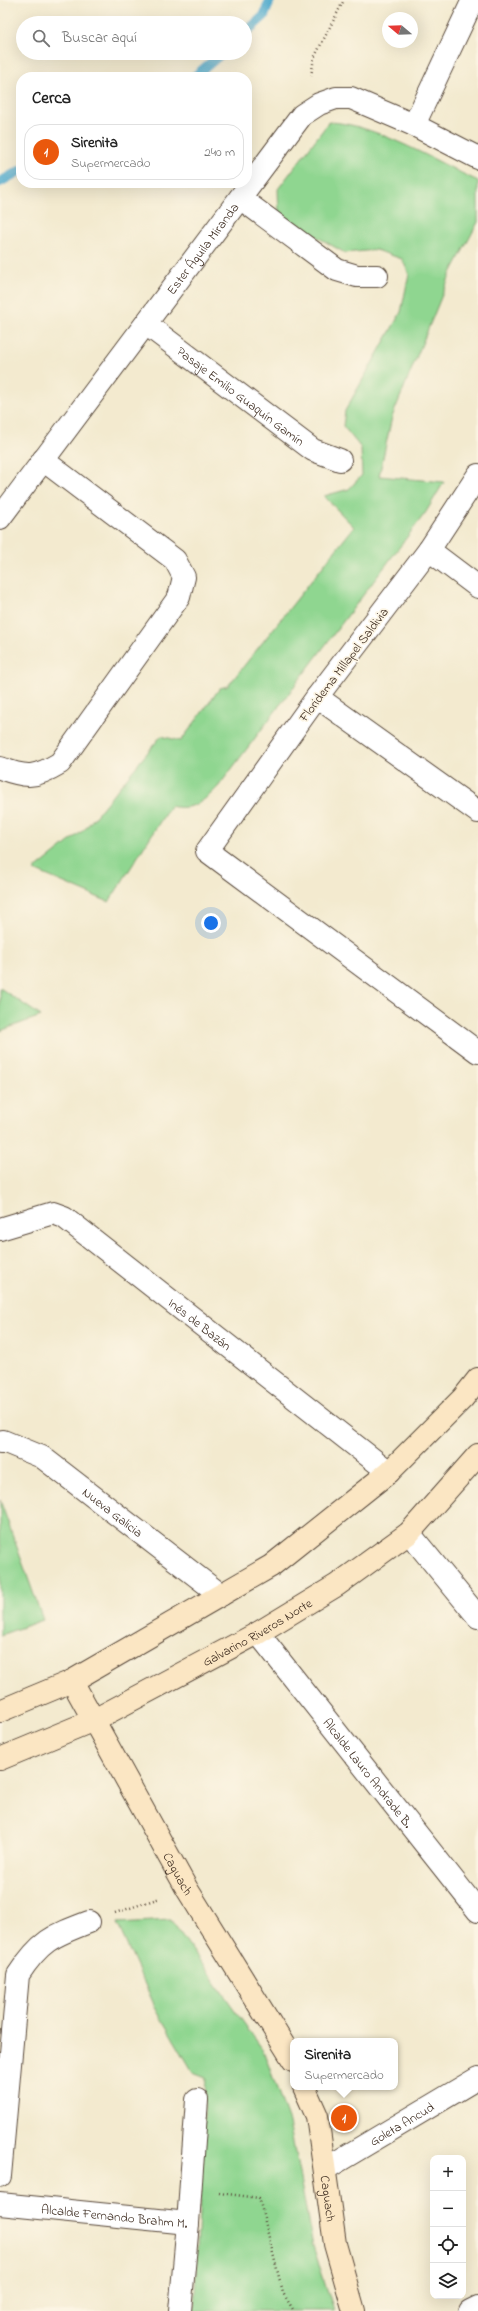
<!DOCTYPE html>
<html lang="es">
<head>
<meta charset="utf-8">
<style>
  :root { --surface:#fff; --page:#f2f2f2; --text:#222; --muted:#767676; --line:#e0e0e0; --accent:#ea580c }
  body { margin:0; font-family:"Indie Flower",sans-serif; background:var(--page); color:var(--text) }
  .controls { position:absolute; right:12px; bottom:12px; display:grid; overflow:hidden; border-radius:8px; box-shadow:0 4px 16px #0002 }
  .controls button { width:36px; height:36px; display:grid; place-items:center; padding:0; border:0; border-bottom:1px solid var(--line); background:var(--surface); color:var(--text); font:20px sans-serif }
  .compass { position:absolute; left:382px; top:12px; width:36px; height:36px; border-radius:50%; background:var(--surface); box-shadow:0 4px 16px #0002; rotate:289deg }
  .you { position:absolute; left:211px; top:923px; width:14px; height:14px; margin:-10px; border:3px solid #fff; border-radius:50%; background:#1a73e8; box-shadow:0 0 0 6px #1a73e833 }
  .badge { display:grid; place-items:center; width:26px; height:26px; border-radius:50%; background:var(--accent); color:#fff; font-size:13px; font-weight:700 }
  .pin { position:absolute; translate:-50% -50%; border:2px solid #fff; box-shadow:0 1px 4px #0006 }
  .popup { position:absolute; left:290px; top:2038px; width:108px; height:52px; box-sizing:border-box; display:grid; place-content:center; border-radius:8px; background:var(--surface); filter:drop-shadow(0 1px 3px #0005); font-size:13px; white-space:nowrap; color:var(--muted) }
  .popup b { font-size:15px; color:var(--text) }
  .popup::after { content:''; position:absolute; left:50%; top:100%; margin-left:-8px; border:8px solid transparent; border-top-color:var(--surface) }
  .list { margin:0; padding:0; list-style:none }
  h2 { display:flex; justify-content:space-between; align-items:center; height:52px; margin:0; padding:0 16px; font-size:17px }
  h2 small { font-size:13px; font-weight:400; color:var(--muted) }
  .list li { display:grid; grid-template-columns:26px 1fr auto; gap:12px; align-items:center; box-sizing:border-box; height:56px; margin:0 8px 8px; padding:0 8px; border:1px solid var(--line); border-radius:16px }
  .list b { display:block; font-size:15px; white-space:nowrap }
  .list p { margin:0; font-size:13px; white-space:nowrap; color:var(--muted) }
  .list em { font-size:13px; font-style:normal; color:var(--muted) }
  .icon { flex:none; width:22px; height:22px; fill:none; stroke:currentColor; stroke-width:2; stroke-linecap:round; stroke-linejoin:round }
  .map { position:relative; flex:none; width:478px; height:2311px; overflow:hidden }
  .search { position:absolute; background:var(--surface); box-shadow:0 4px 16px #0002; left:16px; top:16px; width:236px; height:44px; display:flex; align-items:center; gap:10px; box-sizing:border-box; padding:0 14px; border-radius:22px; color:var(--muted); font-size:15px }
  .panel { position:absolute; background:var(--surface); box-shadow:0 4px 16px #0002; left:16px; top:72px; width:236px; height:116px; border-radius:16px }
  .map>svg:first-child { display:block }
  .green { fill:#8fd690; stroke:#658057 }
  .lines { fill:none; stroke-linecap:round; stroke-linejoin:round }
  .stream { stroke:#4ea9cc; stroke-width:10 }
  .street-casing { stroke:#574739; stroke-width:24 }
  .secondary-casing { stroke:#574739; stroke-width:24 }
  .path { stroke:#574739; stroke-width:2.5; stroke-dasharray:1 3; stroke-linecap:butt }
  .street { stroke:#fff; stroke-width:22 }
  .secondary { stroke:#fbe6c3; stroke-width:22 }
  .labels { text-anchor:middle; stroke-width:3.5; stroke-linejoin:round; paint-order:stroke }
  .street-label { font-size:13px; fill:#3b2a1e; stroke:#fcf5e5 }
</style>
</head>
<body>
<div class="map">
<svg width="478" height="2311" viewBox="0 0 478 2311">
  <rect width="100%" height="100%" fill="#fcf5e5"/>
  <filter id="ink" filterUnits="userSpaceOnUse"><feTurbulence type="fractalNoise" baseFrequency=".025" numOctaves="2"/><feDisplacementMap in="SourceGraphic" scale="8" xChannelSelector="R" yChannelSelector="G"/><feConvolveMatrix kernelMatrix="1 2 1 2 8 2 1 2 1" color-interpolation-filters="sRGB"/></filter>
  <filter id="wash" filterUnits="userSpaceOnUse"><feTurbulence type="fractalNoise" baseFrequency=".012" numOctaves="4" result="noise"/><feDisplacementMap in="SourceGraphic" scale="16" xChannelSelector="R" yChannelSelector="G"/><feGaussianBlur stdDeviation="0.9" result="paint"/><feColorMatrix in="noise" values="0 0 0 0 0 0 0 0 0 0 0 0 0 0 0 0 0 1.4 0 .05"/><feComposite in="paint" operator="in"/></filter>
  <g filter="url(#wash)">
    <rect width="100%" height="100%" fill="#f3eacf"/>
    <!-- green -->
    <path class="green" d="M329 122C373 123 437 162 478 181V222L451 273 392 417 379 476 444 482 426 512 218 787C203 802 192 811 170 806L109 902 34 870 85 829 161 736 181 741 220 688 228 686 354 527 324 496 349 489 362 475 361 448 343 426 345 411 401 312 409 274 402 259 376 250 345 253 279 215 278 189Z
      M0 988 41 1016 0 1031Z
      M0 1500 43 1620 0 1635Z
      M171 1920 263 2050 289 2122 313 2246 334 2311H194L206 2077 193 2072 157 2011 117 1923Z"/>
    <g class="lines">
      <!-- stream -->
      <path class="stream" d="M245 33 264 16 270 0
        M194 77 222 53
        M0 182 21 170"/>
    </g>
  </g>
  <g filter="url(#ink)">
    <g class="lines">
      <!-- street casing -->
      <g class="street-casing">
        <g id="street">
          <path d="M414 125 473 0"/>
          <path d="M240 198 337 270 357 276H377"/>
          <path id="s1" d="M146 324 313 450 340 460"/>
          <path d="M478 475 429 550 317 697 207 851 478 1052"/>
          <path id="s2" d="M0 518 302 115 319 104 336 98H351L414 125 478 158"/>
          <path d="M429 550 478 587"/>
          <path d="M317 697 478 812"/>
          <path d="M0 768C27 778 35 778 60 763L179 597 184 577 175 560 43 460"/>
          <path id="s3" d="M0 1229 53 1213 64 1217 389 1472"/>
          <path id="s4" d="M0 1442 3 1441 42 1457 221 1595"/>
          <path d="M409 1533 478 1617"/>
          <path id="s5" d="M258 1633 478 1911"/>
          <path id="s6" d="M325 2169 478 2078"/>
          <path d="M0 2176 18 1975C40 1941 52 1936 89 1922"/>
          <path id="s7" d="M0 2204 188 2223 180 2311"/>
          <path d="M188 2223 197 2100"/>
          <path d="M470 2311 478 2307"/>
        </g>
      </g>
      <!-- secondary casing -->
      <g class="secondary-casing">
        <g id="secondary">
          <path id="s8" d="M72 1681 187 1889 293 2060"/>
          <path d="M0 1711 72 1681 271 1566 389 1472 463 1398 478 1379"/>
          <path id="s9" d="M0 1759 94 1720 258 1633 337 1585 409 1533 478 1455"/>
          <path id="s10" d="M304 2087 317 2116 335 2244 354 2311"/>
        </g>
      </g>
      <!-- path -->
      <path class="path" d="M311 76 314 58 344 0
        M115 1913 160 1898
        M219 2193 259 2198 283 2293 294 2311"/>
      <!-- street -->
      <use href="#street" class="street"/>
      <!-- secondary -->
      <use href="#secondary" class="secondary"/>
    </g>
  </g>
  <g class="labels">
    <!-- street labels -->
    <g class="street-label">
      <text dy="5" stroke="none"><textPath href="#s2" startOffset="337">Ester Águila Miranda</textPath></text>
      <text dy="5" stroke="none"><textPath href="#s1" startOffset="119">Pasaje Emilio Guaquín Gamín</textPath></text>
      <text transform="translate(343 664) rotate(-53)" y="5">Floridema Millapel Saldivia</text>
      <text dy="5" stroke="none"><textPath href="#s3" startOffset="240">Inés de Bazán</textPath></text>
      <text dy="5" stroke="none"><textPath href="#s4" startOffset="135">Nueva Galicia</textPath></text>
      <text dy="5" stroke="none"><textPath href="#s9" startOffset="287">Galvarino Riveros Norte</textPath></text>
      <text dy="5" stroke="none"><textPath href="#s5" startOffset="178">Alcalde Lauro Andrade B.</textPath></text>
      <text dy="5" stroke="none"><textPath href="#s8" startOffset="220">Caguach</textPath></text>
      <text dy="5" stroke="none"><textPath href="#s6" startOffset="89">Goleta Ancud</textPath></text>
      <text dy="5" stroke="none"><textPath href="#s10" startOffset="115">Caguach</textPath></text>
      <text dy="5" stroke="none"><textPath href="#s7" startOffset="115">Alcalde Fernando Brahm M.</textPath></text>
    </g>
  </g>
</svg>
<div class="controls">
<button>+</button>
<button>−</button>
<button><svg class="icon" aria-label="locate" viewBox="0 0 24 24"><circle cx="12" cy="12" r="6"/><path d="M12 2v4M12 18v4M2 12h4M18 12h4"/></svg></button>
<button><svg class="icon" aria-label="layers" viewBox="0 0 24 24"><path d="M12 4l9 5-9 5-9-5zM3 14l9 5 9-5"/></svg></button>
</div>
<svg class="compass" viewBox="-18 -18 36 36"><path d="M0-13l5 13h-10z" fill="#e53935"/><path d="M0 13l5-13h-10z" fill="#767676"/></svg>
<div class="you"></div>
<div class="pin badge" style="left:344px;top:2118px">1</div>
<div class="popup"><b>Sirenita</b>Supermercado</div>
<div class="search"><svg class="icon" aria-label="search" viewBox="0 0 24 24"><circle cx="10" cy="10" r="6"/><path d="M15 15l6 6"/></svg>Buscar aquí</div>
<section class="panel">
<h2>Cerca<small></small></h2>
<ul class="list">
<li><span class="badge">1</span><div><b>Sirenita</b><p>Supermercado</p></div><em>240 m</em></li>
</ul>
</section>
</div>
</body>
</html>
